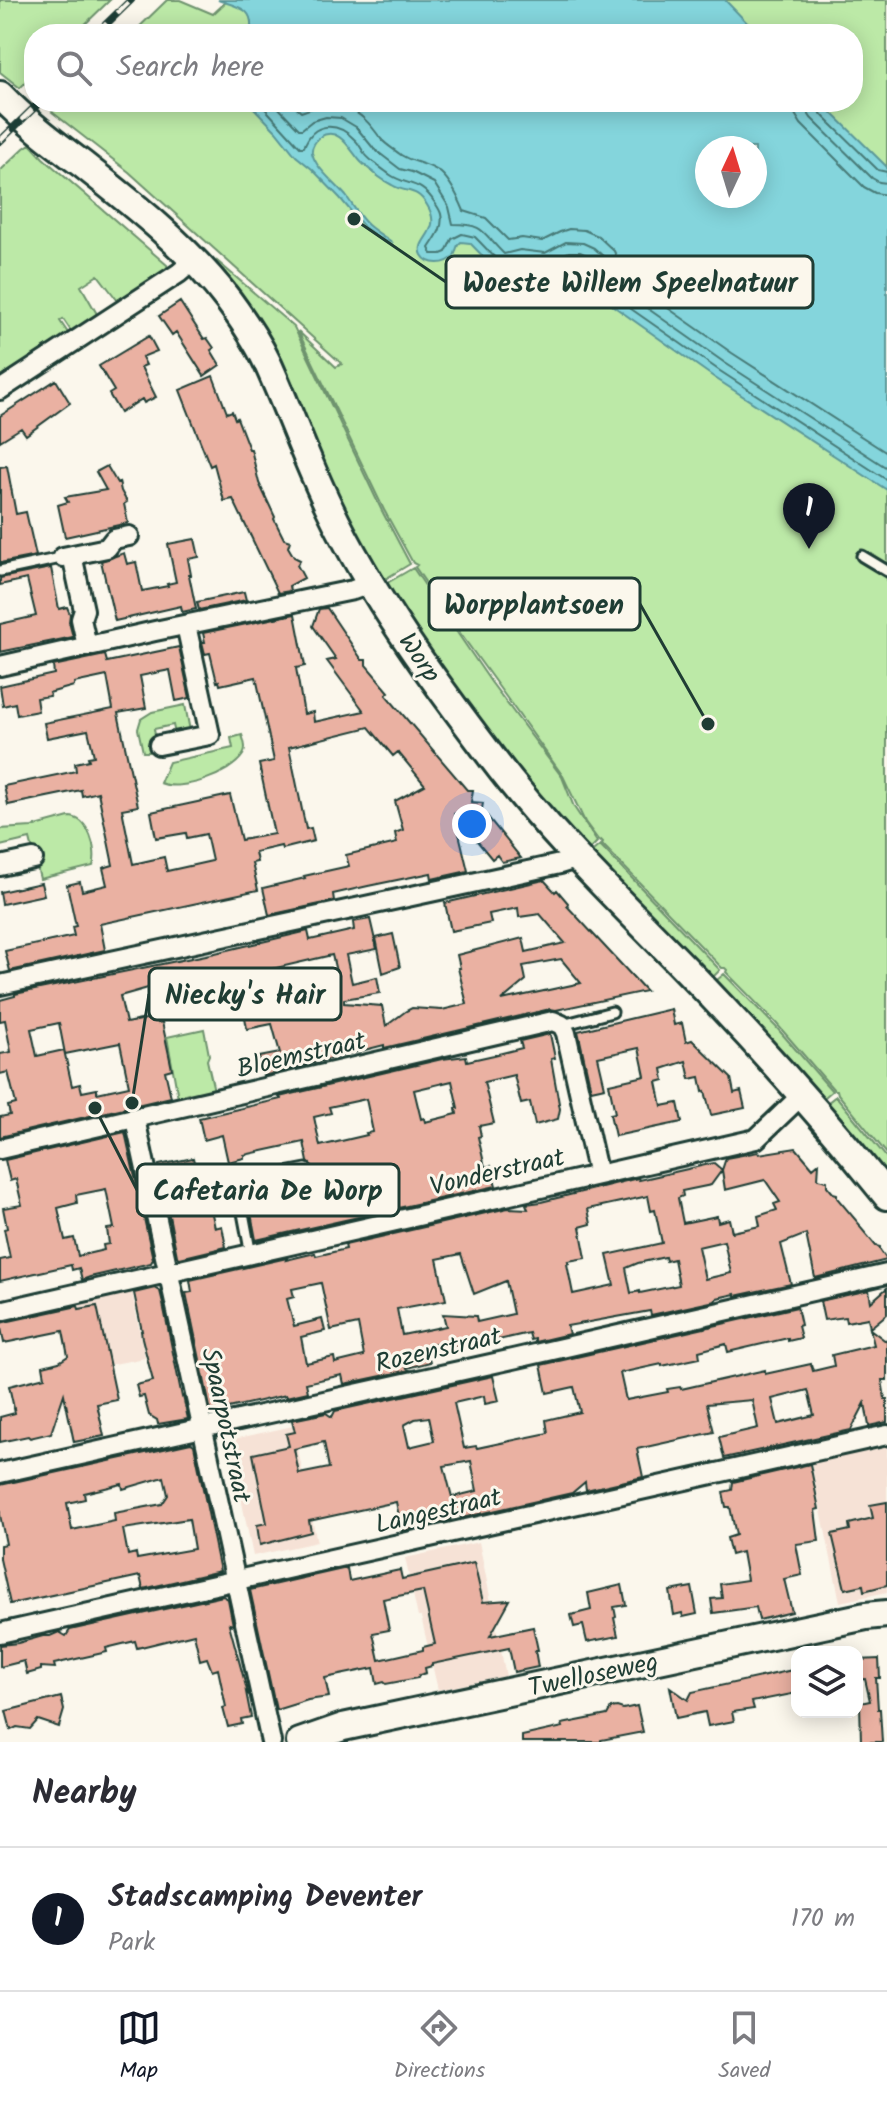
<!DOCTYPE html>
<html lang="en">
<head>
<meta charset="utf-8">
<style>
  :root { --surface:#fff; --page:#f7f7f7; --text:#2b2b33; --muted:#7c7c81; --line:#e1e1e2; --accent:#111827 }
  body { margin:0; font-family:Kalam,sans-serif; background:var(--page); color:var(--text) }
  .controls { position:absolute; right:24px; bottom:24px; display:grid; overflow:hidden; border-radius:16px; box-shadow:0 4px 20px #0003 }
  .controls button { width:72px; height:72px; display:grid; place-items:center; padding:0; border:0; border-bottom:2px solid var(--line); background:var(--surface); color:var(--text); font:40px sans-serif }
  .compass { position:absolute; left:695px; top:136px; width:72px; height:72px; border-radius:50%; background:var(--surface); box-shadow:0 4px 20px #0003; rotate:4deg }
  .you { position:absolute; left:472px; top:824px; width:28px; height:28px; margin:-20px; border:6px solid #fff; border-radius:50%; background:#1a73e8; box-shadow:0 0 0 12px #1a73e833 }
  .badge { display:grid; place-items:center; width:52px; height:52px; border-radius:50%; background:var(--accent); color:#fff; font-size:26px; font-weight:700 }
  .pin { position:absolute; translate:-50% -66px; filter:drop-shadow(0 2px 4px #0008) }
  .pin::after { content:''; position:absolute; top:42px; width:28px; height:24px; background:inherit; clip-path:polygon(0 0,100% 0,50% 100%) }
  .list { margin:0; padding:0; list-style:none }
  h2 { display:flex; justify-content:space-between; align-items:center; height:104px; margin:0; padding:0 32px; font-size:34px }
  h2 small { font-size:26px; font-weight:400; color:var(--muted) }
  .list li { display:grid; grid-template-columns:52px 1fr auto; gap:24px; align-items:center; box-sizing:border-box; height:144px; padding:0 32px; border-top:2px solid var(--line) }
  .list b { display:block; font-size:30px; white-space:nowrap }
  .list p { margin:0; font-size:26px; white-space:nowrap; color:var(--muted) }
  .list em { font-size:26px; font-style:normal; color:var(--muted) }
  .icon { flex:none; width:44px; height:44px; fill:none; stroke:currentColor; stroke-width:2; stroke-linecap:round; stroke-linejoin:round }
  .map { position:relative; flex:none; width:887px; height:1742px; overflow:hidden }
  .search { position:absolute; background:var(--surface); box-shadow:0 4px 20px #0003; left:24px; right:24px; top:24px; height:88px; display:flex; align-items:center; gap:20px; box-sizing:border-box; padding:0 28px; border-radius:32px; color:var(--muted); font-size:30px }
  .sheet { height:248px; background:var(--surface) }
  nav { display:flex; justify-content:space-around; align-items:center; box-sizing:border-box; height:112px; border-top:2px solid var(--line); background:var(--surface); font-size:22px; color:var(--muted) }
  nav a { display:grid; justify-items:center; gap:4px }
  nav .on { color:var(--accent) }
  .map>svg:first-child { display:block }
  .built { fill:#f6e2d6 }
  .green { fill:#bce9a7; stroke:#6e936e; stroke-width:2; fill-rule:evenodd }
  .water { fill:#84d5dc; stroke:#5c9899; stroke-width:2; fill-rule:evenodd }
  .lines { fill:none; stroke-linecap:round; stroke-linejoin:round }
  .shore { stroke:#477a77; stroke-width:2 }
  .building { fill:#eab1a2; stroke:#1f3d34; stroke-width:2; fill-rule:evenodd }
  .lane-casing { stroke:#1f3d34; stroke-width:15 }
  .street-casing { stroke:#1f3d34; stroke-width:24 }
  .secondary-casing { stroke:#1f3d34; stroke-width:32 }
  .lane { stroke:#fbf7ec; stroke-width:9 }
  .street { stroke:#fbf7ec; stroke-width:18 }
  .secondary { stroke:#fbf7ec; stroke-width:26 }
  .rail-casing { stroke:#1f3d34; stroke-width:8 }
  .rail { stroke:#fbf7ec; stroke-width:5; stroke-dasharray:15; stroke-linecap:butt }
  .labels { text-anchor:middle; stroke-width:6; stroke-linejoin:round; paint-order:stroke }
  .street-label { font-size:26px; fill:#1f3d34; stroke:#fbf7ec }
  .leader { fill:none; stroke:#1f3d34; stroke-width:3 }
  .callout-dot { fill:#1f3d34; stroke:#fbf7ec; stroke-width:3 }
  .callout { fill:#fbf7ec; stroke:#1f3d34; stroke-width:3 }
  .callout-label { font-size:28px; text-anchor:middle; font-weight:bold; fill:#1f3d34 }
</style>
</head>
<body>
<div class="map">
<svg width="887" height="1742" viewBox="0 0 887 1742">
  <rect width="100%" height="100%" fill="#fbf7ec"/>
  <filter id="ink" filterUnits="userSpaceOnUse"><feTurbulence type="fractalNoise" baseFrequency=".0125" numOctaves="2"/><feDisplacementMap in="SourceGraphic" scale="16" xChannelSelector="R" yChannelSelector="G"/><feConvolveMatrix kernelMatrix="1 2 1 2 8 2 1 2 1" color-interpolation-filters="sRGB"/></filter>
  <g filter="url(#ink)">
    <!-- built -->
    <path class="built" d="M131 1287 145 1358 93 1368 78 1299Z
      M293 1426 317 1542 253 1556 229 1440Z
      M887 1441V1592L840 1602 810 1457Z
      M479 1542 506 1676 438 1690 421 1617H418L405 1558Z"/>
    <!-- green -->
    <path class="green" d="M0 0H110L75 34H34V74L20 88 0 72Z
      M167 0H180L213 14 228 0H887V1154L838 1094 837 1090H834L776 1023 726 972 727 970 725 968H722L602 844 603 842 601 840 599 841 585 822 563 776 460 633 415 567 417 565 413 563 384 510 298 331 336 367 342 364 129 172 52 112 62 102H853V34H132ZM707 148H755V196H707Z
      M30 144 43 158 167 265 168 273 121 305 98 275 81 286 101 321 95 325 91 319 71 331 63 319 60 321 68 333 0 378V171L24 148Z
      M217 261 294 327 382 511 410 564 380 582 302 428 262 324 231 281 216 264Z
      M413 568 491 682 562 777 574 807 597 842 586 853 508 764 382 586Z
      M185 705 190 731 175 734 173 725 154 729 157 747 153 752H143L138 729 141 719 152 712Z
      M242 735C244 741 247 749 243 755 230 775 181 792 160 783L169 762 233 748 231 738Z
      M69 817C89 817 98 851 93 866L40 879 30 839 0 846V829L32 827Z
      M600 845 720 970 708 982 588 855Z
      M724 974 776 1027 832 1091 819 1102 711 985Z
      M204 1029 209 1055 207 1060 215 1095 189 1101 188 1093 185 1094 184 1102 179 1103 167 1037Z
      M836 1096 887 1158V1184L823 1106Z"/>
    <!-- water -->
    <path class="water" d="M218 0H725L758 34H250C256 8 238 7 218 0Z
      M248 102H821L887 167V490L715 378 602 298C590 283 595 261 571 259 563 263 556 270 547 271 525 274 527 261 503 277L470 243 461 242 458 245C457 247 455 254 454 256 447 265 428 266 422 255 414 239 444 232 427 205 416 187 407 194 392 185 382 180 371 171 362 163 352 154 340 124 320 137 316 140 311 147 312 153 313 157 315 161 317 164 325 176 337 185 346 196 353 205 359 217 368 225 376 232 385 237 393 243L385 241 364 227 340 198 312 169 296 156 276 131ZM755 148V196H707V148Z"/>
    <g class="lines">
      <!-- shore -->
      <path class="shore" d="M259 102 300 147H304C313 122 337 121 354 139 359 143 361 149 365 154 371 162 382 168 389 174 407 187 420 179 435 203 437 206 440 210 441 214 444 228 436 237 429 248L432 254H441L446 252 452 239 462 234 475 237 503 266 520 260 546 263 569 252H580L589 256 596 263 600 272 603 286 614 297 720 371 887 480
        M273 102 299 129H302L312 121 326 117 341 118 356 127 374 149 400 169 412 172 434 183 449 207 453 224C486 224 482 233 504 254L520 250 545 253 566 242 583 243 594 248 603 256 610 269 612 282 620 289 725 363 887 468
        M290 102 301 112C315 107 328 102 343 107 361 112 371 125 381 139 386 145 395 150 401 155 413 163 429 163 441 173 451 182 459 199 464 211L486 218 508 240 522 238 542 241 560 232 569 229 584 230 598 236 614 251 625 278 732 353 887 453
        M793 102 795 114 801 124 864 187 875 193 887 195
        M805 102 806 110 811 118 872 178 879 182 887 183
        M816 102 817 109 825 118 878 170 887 172"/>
    </g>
    <!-- building -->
    <path class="building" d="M180 302 204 339 207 338 214 348 211 350 220 365 204 376 176 332 172 335 159 316Z
      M149 336 157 351 142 357 146 365 141 367 156 397 144 403 142 399 120 413 109 394 114 391 99 366Z
      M213 376 227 413 232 411 235 419 237 418 249 449H251L259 483 275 517 274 519 284 539 290 541 288 547 294 557 300 560 297 565 304 578 289 586 290 591 278 593 233 499 224 501 214 464 210 466 180 390Z
      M56 380 70 403 26 435 21 428 0 441V416Z
      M7 466 16 514 26 512 36 556 0 563V467Z
      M107 466 117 483 119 482 121 491 127 502 124 504 128 523 65 537 58 505 68 502 65 497 106 490 96 472Z
      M195 539 199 557 188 559 191 575H189L196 609 182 612 181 606 115 621 101 561 124 553 127 564 136 562 142 591 168 586 167 584 176 582 168 544Z
      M51 568 59 609 67 607 70 614 69 622 73 637 0 652V624L36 616 27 579 0 585V578Z
      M244 592 246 600 199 610 197 602Z
      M327 608 362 660H366V665L389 692 386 695 467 790H473L471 802 483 803 481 815 487 816 521 858 502 862 497 855 492 859 454 813 468 871 432 879 431 873 368 886 333 894 334 901 269 915 263 888 305 878 304 876 349 866 346 855 397 843 395 833 403 830 395 801 425 785 398 752 393 756 369 727 289 747 306 829 311 828 314 841 282 849 281 846 255 852 257 862 252 863 258 890 100 924 105 950 10 971 5 951 74 936 72 927 76 926 67 885 80 882 82 891 107 885 103 868 113 865 98 792 82 796 81 790 8 805 4 786 76 771 75 763 89 760 88 757 94 756 88 730 47 738 44 723 113 709 107 676 74 683V686L49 693 50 696 36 698 38 711 17 715 15 703 3 706 0 686 54 674 53 666 105 655 107 662 179 647 190 698 176 701 170 670 140 676 146 708 118 713 138 806 122 809 133 864 164 857 167 871 212 861 206 834 187 838 186 833 156 838 151 812 230 795 241 840 274 834 259 764 274 761 256 677 220 685 219 681 217 682 210 653 205 654 202 642H205L203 633 295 614 305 666 296 668 304 714 313 712 314 722 364 711 327 661 336 659 313 626 319 609Z
      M544 880 555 892 557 890 568 903 567 906 646 991 556 1010 550 1009 384 1048V1045L263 1076 259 1057 280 1053 272 1024 247 1029 243 1005 246 1004 245 994 279 991 280 993 324 985V983L338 980 332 955 242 976 241 974 217 979 215 974 148 988 120 996 126 1023 156 1017 158 1023 162 1022 172 1069 165 1071 171 1097 0 1137V1117L10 1115 8 1106 16 1104 8 1072 0 1074V1054L11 1052 5 1020 0 1021V1000L15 996V994L211 954 308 931 310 940 354 930 353 922 370 919 377 949 346 955 352 983 377 977 380 993 344 999V1003L382 1006 386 1026 406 1011 412 1008 442 1010 467 1004 458 968H460L457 955 523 938 526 952 565 943 540 914 519 917 518 908 489 914 491 923 451 931 445 903ZM561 959 581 983 502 1000 526 980 523 966ZM59 1023 65 1054 120 1043 129 1086 97 1093V1089L82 1092 80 1084 72 1086 64 1050 37 1056 31 1029Z
      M41 883 44 895 2 904 0 892Z
      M393 934 400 967 383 973 376 938Z
      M671 1009 674 1025 682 1023 686 1042 692 1040 731 1078 734 1093 741 1091 745 1108 711 1115 705 1091 703 1092 700 1077 690 1079 686 1061 662 1069 664 1080 657 1082 662 1106 678 1103 682 1122 615 1136 610 1114 615 1113 609 1084 645 1076 639 1048 598 1057 605 1087 591 1090 578 1031Z
      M550 1034 555 1058 551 1059 560 1109 558 1119 535 1125 530 1102 521 1104 514 1075 484 1082 494 1123 479 1126 481 1136 478 1137 485 1167 491 1166 496 1186 256 1240 248 1197 251 1188 310 1175 313 1167 308 1162 304 1142 244 1155V1158L228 1162 222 1135 204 1140 199 1118 281 1099 279 1097 442 1059 466 1056 467 1061 494 1055 522 1048 520 1041ZM452 1081 458 1108H456L457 1114 425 1122 424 1118 421 1119 414 1090ZM366 1099 373 1132 366 1133 367 1135 320 1146 314 1117 331 1113 329 1107Z
      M125 1132 153 1259 151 1263 90 1277 82 1280 79 1268 72 1270 71 1265 0 1281V1260L10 1258 4 1229 7 1228 3 1208 22 1205 16 1179 10 1181 5 1160ZM106 1189 114 1228 107 1229 109 1244 103 1245 104 1250 78 1256 74 1238 65 1240 58 1208 77 1203 76 1195Z
      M796 1148 813 1168 819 1163 818 1179 827 1181V1186L833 1193 837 1194V1198L860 1225V1227L876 1246 880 1247V1250L887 1260 815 1278 806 1234 781 1244 791 1284 735 1296V1294L717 1298 715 1301 651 1315 650 1311 567 1326 569 1334 535 1342V1339L531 1340 529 1333 455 1350 453 1340 426 1345 430 1362 407 1368 410 1370 344 1384 342 1375 306 1383 308 1392 286 1397V1395L211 1412 186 1293 192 1292 190 1280 287 1258 286 1260 315 1253 316 1256 346 1249 345 1245 508 1208 528 1209 526 1204 541 1202 638 1178 639 1180 714 1163 722 1170 726 1158 758 1152 759 1154ZM722 1170 725 1190 765 1180 780 1202 774 1204 777 1210 758 1216 760 1226 732 1232 729 1219 718 1222 717 1216 683 1223 678 1198 683 1196 682 1191 711 1185ZM648 1196 651 1211 655 1210 662 1243 607 1255 614 1285 573 1294 567 1264 569 1263 568 1261 586 1258 580 1227 591 1224 588 1209ZM724 1241 731 1273 705 1279 698 1247ZM461 1254 474 1294 506 1281 513 1314 477 1322 476 1316 443 1314 446 1326 402 1335 397 1309 446 1300 437 1259ZM665 1257 666 1261 674 1259 679 1285 640 1293V1291L631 1293 626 1268 638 1263ZM321 1283 331 1330 358 1324 364 1356 335 1363 334 1357 306 1363 301 1337 325 1331 322 1319 294 1326 287 1299 294 1297 292 1289Z
      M193 1158 200 1187 206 1186 215 1228 222 1226 226 1247 180 1258 177 1256 159 1165Z
      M155 1288 160 1291 162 1299 182 1397 183 1396 188 1419 158 1424 157 1420 149 1415 144 1396 139 1397 136 1385 153 1381 142 1338 141 1331H142L134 1293Z
      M887 1288V1314L870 1328 868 1318 846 1322 845 1317 824 1320 820 1301 869 1290 871 1302Z
      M78 1306 79 1309 97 1306 117 1400 97 1404 104 1436 74 1442 64 1394 51 1433 30 1438 28 1436 0 1442V1417L15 1413 9 1386 45 1377 43 1366 59 1362 68 1356 63 1331 4 1343 0 1323Z
      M797 1307 801 1325 798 1326 801 1338 788 1341V1338L728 1352 726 1344 699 1351 700 1358 662 1366V1364L620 1373 626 1400 668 1392 667 1389 680 1387 681 1389 765 1370V1374L811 1364 813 1371 834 1366 832 1355 874 1345 870 1329 887 1342V1380H882L885 1399H887V1422L869 1426 865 1403 851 1430 724 1458 719 1437 758 1428 752 1400 707 1404 714 1432 637 1449 643 1477 586 1490 585 1482 572 1493 462 1518 455 1512 450 1520 434 1524 426 1518 421 1527 402 1531 396 1502 309 1521 311 1532 260 1545 257 1525 267 1523 253 1454 289 1446 286 1434 295 1432 292 1420 326 1413 332 1417 335 1411 493 1376 499 1401 485 1404 484 1396 454 1403 464 1448 476 1446 477 1448 548 1433 546 1420 580 1412 574 1387 547 1393 541 1365ZM808 1390 814 1415 778 1424 772 1399ZM429 1417 434 1441 409 1447 404 1425 415 1419ZM324 1442 329 1468 299 1474 294 1449ZM471 1461 477 1491 452 1497 444 1466Z
      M191 1443 194 1445 220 1571 143 1589 140 1576 10 1604 0 1559V1545L6 1544 0 1515V1485ZM164 1477 168 1495 162 1504 114 1513 115 1521 72 1530 67 1503 85 1499 84 1493 122 1484 123 1489ZM189 1519 194 1549 137 1559 136 1553 128 1555 123 1529Z
      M810 1464 819 1509 815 1510 819 1541 796 1544 802 1575 784 1579 792 1612 759 1620 756 1607 713 1613 711 1599 722 1598 720 1584 747 1580 742 1552 731 1555 727 1538 736 1535 730 1507H726L723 1492 732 1490 733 1482Z
      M887 1502V1585L864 1591 863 1585 845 1589 832 1534 850 1530 849 1524 873 1518 870 1505Z
      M474 1563 483 1602 510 1600 490 1636 533 1627 538 1650H535L538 1667 514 1672 509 1648 432 1664V1666L425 1668 426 1673 419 1675 418 1678 386 1684 384 1682 377 1684 374 1668 325 1678 329 1697 308 1700 276 1710 250 1590 347 1568 349 1581 400 1570 402 1579ZM423 1591 435 1644 423 1647V1650L379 1660 373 1633 389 1630 383 1599Z
      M622 1585 626 1605 614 1607 616 1617 614 1618 618 1636 587 1642 583 1625 574 1627 571 1615 591 1610 588 1593Z
      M692 1587 697 1614 683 1617 682 1613 674 1615 670 1591Z
      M223 1596 228 1599 233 1625 229 1624 248 1694 246 1692 251 1717 241 1719 242 1724 228 1727 223 1708 226 1707 218 1669 212 1671 207 1658 200 1660 194 1634 137 1648 135 1641 106 1648 107 1652 54 1664 55 1668 41 1667V1670L27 1674 24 1661 0 1667V1645L18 1643 43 1636H50L59 1632 66 1636 70 1630Z
      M879 1659 880 1678H876L878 1709H880L882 1742H861L860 1703 870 1701 865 1679 858 1680V1660Z
      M797 1669V1693L752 1702 754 1709 732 1712 734 1721 708 1726 705 1712 676 1718 670 1687 688 1700 692 1692Z
      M61 1697 64 1710 59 1727 38 1720 30 1729 17 1727 11 1730 6 1711Z
      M637 1706 643 1732 601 1740V1742H522V1736L563 1727 562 1724 607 1715 611 1708 617 1707 623 1709Z"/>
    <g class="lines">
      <!-- lane casing -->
      <g class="lane-casing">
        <path id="lane" d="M862 556 887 571
          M0 571 61 558
          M562 1025 612 1012
          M251 1255 240 1197 245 1181 306 1169"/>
      </g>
      <!-- street casing -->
      <g class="street-casing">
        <path id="street" d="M0 390 179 273 194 260
          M72 555 84 610 81 619 87 646
          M63 557 107 548 114 539 129 536
          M0 666 155 631 353 590 372 583
          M159 745 210 735 186 625
          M0 866 33 859
          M0 985 560 864 579 858
          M135 1119 271 1742
          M0 1149 553 1021 562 1025 566 1033 598 1175
          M0 1311 756 1139 803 1094
          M0 1473 513 1359 887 1274
          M0 1633 887 1435"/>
      </g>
      <!-- secondary casing -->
      <g class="secondary-casing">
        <path id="secondary" d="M0 95C25 121 54 143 82 164 134 205 189 248 229 301 243 320 257 341 267 362 289 410 306 460 329 507 372 597 433 680 493 759 555 841 631 912 702 986 767 1054 828 1123 887 1196
          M300 1742 343 1727 866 1616 887 1614"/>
      </g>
      <!-- lane -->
      <use href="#lane" class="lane"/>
      <!-- street -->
      <use href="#street" class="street"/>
      <!-- secondary -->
      <use href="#secondary" class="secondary"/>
      <!-- rail casing -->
      <g class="rail-casing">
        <path id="rail" d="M96 34 131 0
          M0 141 40 102"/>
      </g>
      <!-- rail -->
      <use href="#rail" class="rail"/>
    </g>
  </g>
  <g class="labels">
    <!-- street labels -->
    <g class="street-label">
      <text transform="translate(420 657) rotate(56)" y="9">Worp</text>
      <text transform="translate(301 1054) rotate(-13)" y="9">Bloemstraat</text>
      <text transform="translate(497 1171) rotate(-13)" y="9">Vonderstraat</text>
      <text transform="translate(438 1349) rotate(-13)" y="9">Rozenstraat</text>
      <text transform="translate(227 1425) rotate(78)" y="9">Spaarpotstraat</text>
      <text transform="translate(438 1510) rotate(-13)" y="9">Langestraat</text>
      <text transform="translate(593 1674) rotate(-12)" y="9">Twelloseweg</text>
    </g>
  </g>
  <!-- callouts -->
  <path class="leader" d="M354 219L446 282M708 724L640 604M132 1103L149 994M95 1108L137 1190"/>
  <g class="callout-dot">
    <circle cx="354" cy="219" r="8"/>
    <circle cx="708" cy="724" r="8"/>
    <circle cx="132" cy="1103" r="8"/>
    <circle cx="95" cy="1108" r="8"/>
  </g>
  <g class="callout">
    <rect x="446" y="256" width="367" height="52" rx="8"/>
    <rect x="429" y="578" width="211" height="52" rx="8"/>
    <rect x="149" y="968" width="192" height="52" rx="8"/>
    <rect x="137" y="1164" width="262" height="52" rx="8"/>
  </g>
  <g class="callout-label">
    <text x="630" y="292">Woeste Willem Speelnatuur</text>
    <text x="534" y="614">Worpplantsoen</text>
    <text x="245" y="1004">Niecky's Hair</text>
    <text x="268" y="1200">Cafetaria De Worp</text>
  </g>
</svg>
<div class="controls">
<button><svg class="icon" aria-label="layers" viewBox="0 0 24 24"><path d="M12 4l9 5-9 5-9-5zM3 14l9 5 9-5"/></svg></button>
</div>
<svg class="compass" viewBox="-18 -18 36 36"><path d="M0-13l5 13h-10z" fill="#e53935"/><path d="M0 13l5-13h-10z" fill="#7c7c81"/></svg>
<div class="you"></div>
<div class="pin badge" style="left:809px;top:549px">1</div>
<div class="search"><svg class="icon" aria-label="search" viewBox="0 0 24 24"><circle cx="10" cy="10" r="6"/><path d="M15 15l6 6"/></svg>Search here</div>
</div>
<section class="sheet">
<h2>Nearby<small></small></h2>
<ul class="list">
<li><span class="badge">1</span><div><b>Stadscamping Deventer</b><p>Park</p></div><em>170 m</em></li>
</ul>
</section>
<nav>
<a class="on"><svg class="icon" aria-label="map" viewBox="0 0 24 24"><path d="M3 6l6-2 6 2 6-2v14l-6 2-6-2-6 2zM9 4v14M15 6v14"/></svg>Map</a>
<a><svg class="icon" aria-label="directions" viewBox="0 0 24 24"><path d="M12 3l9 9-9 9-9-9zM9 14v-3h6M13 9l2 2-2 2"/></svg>Directions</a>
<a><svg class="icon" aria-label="saved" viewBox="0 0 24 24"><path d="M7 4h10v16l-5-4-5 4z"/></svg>Saved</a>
</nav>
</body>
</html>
